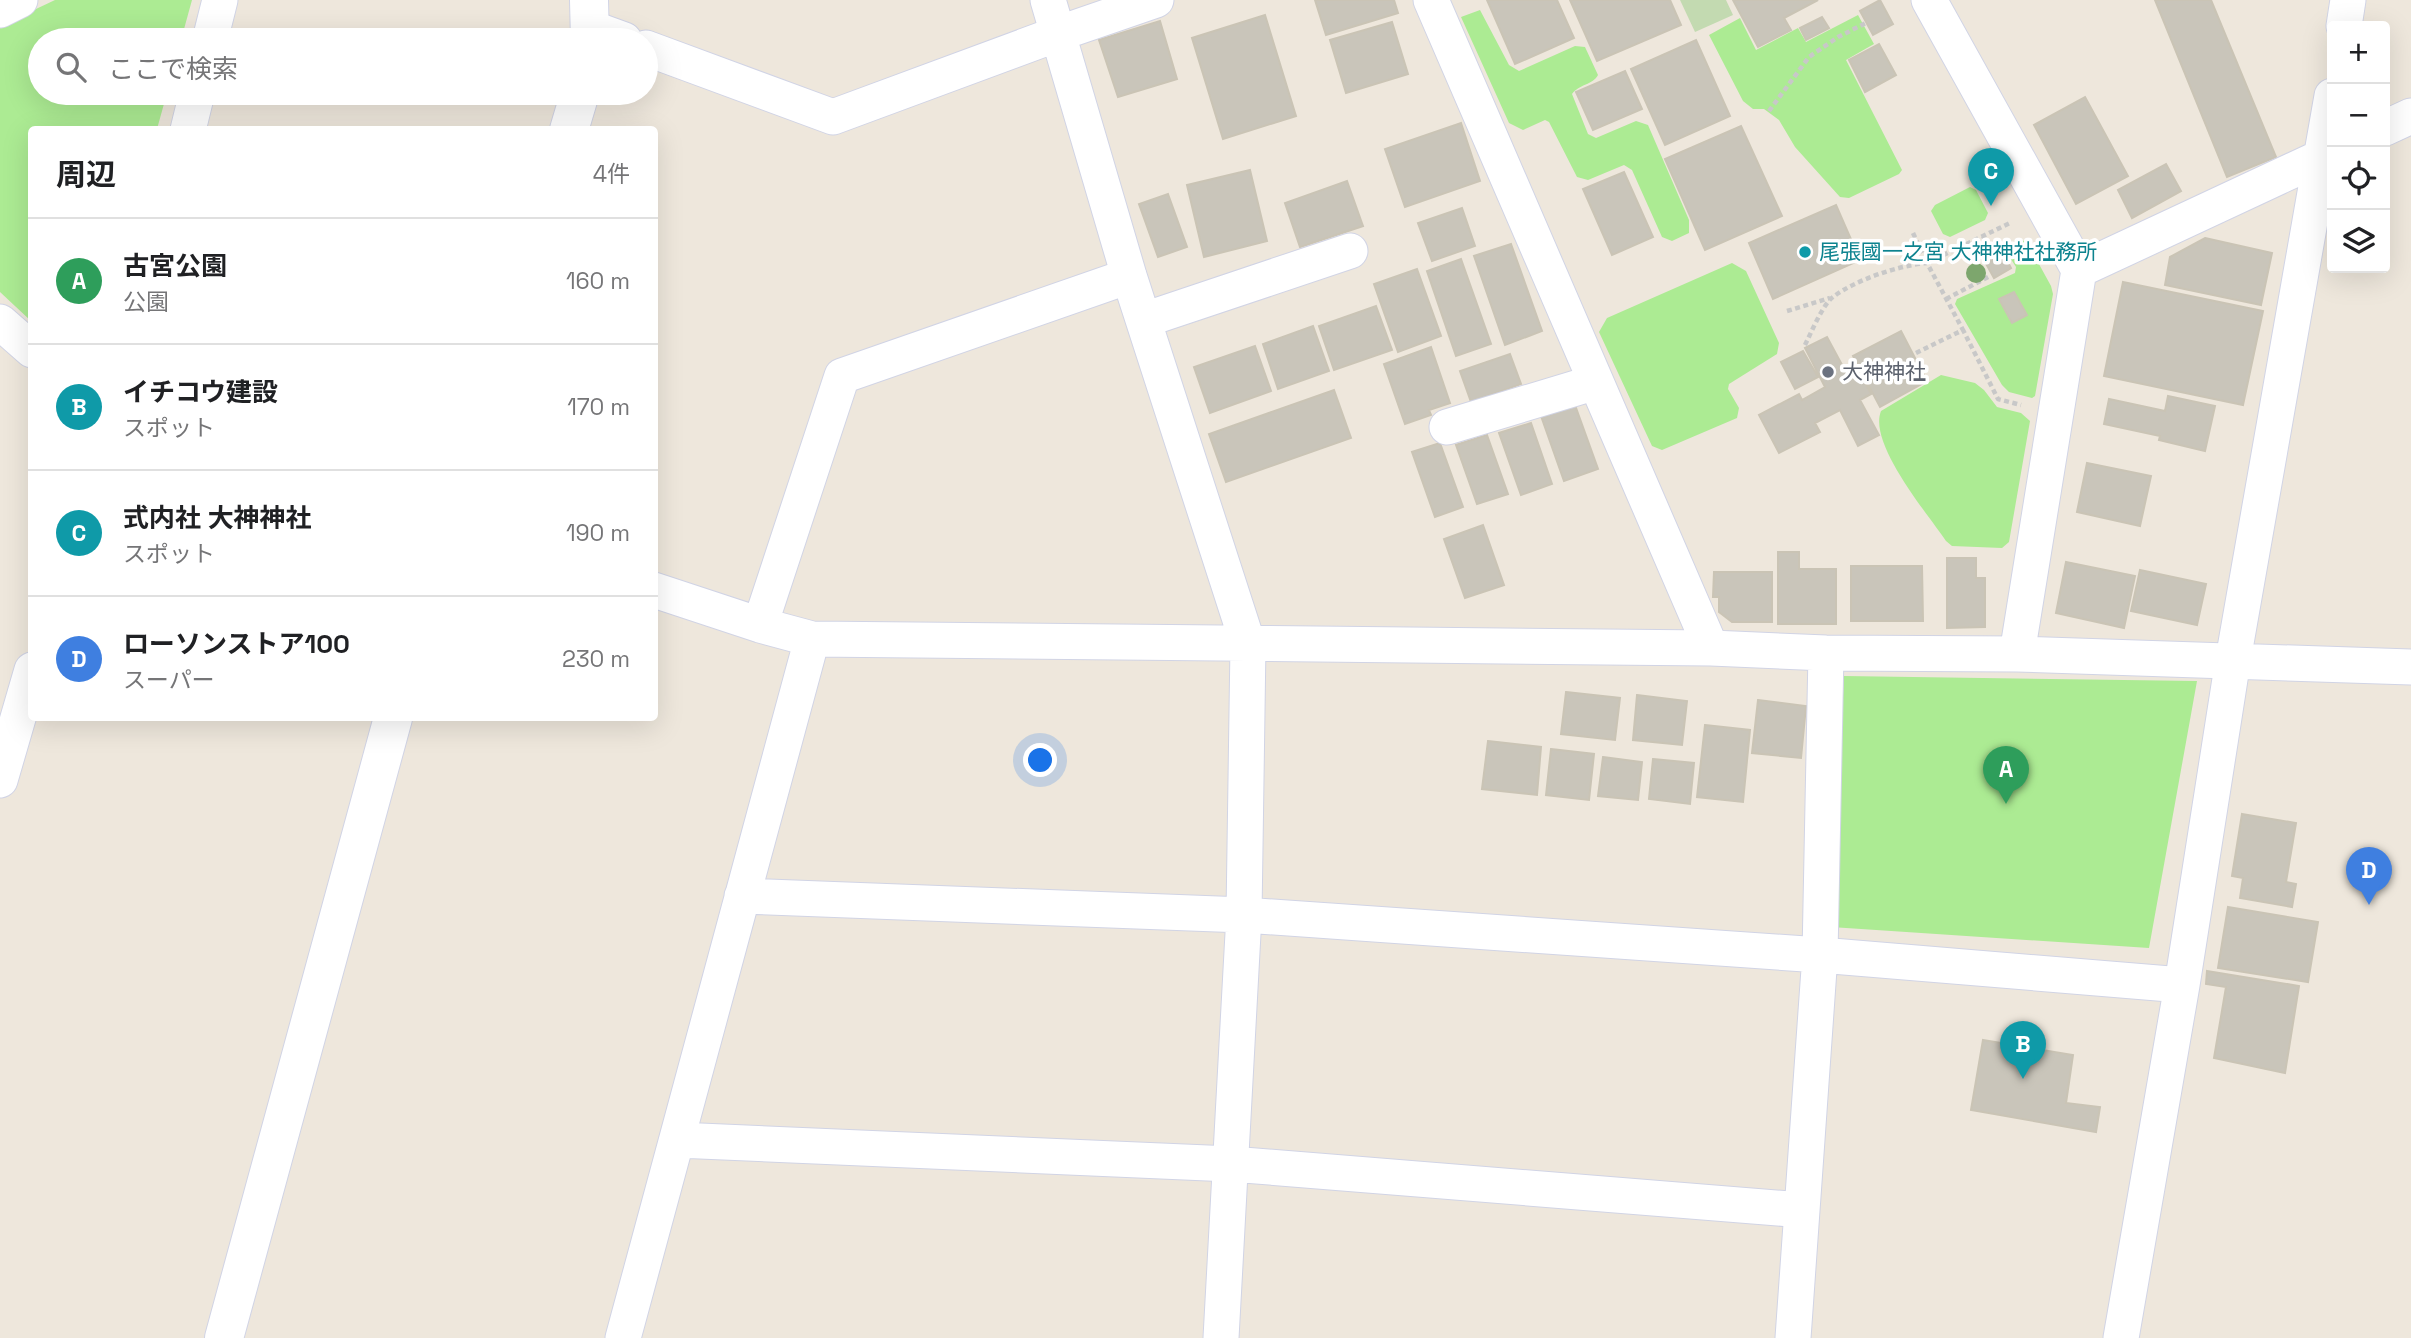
<!DOCTYPE html>
<html lang="ja">
<head>
<meta charset="utf-8">
<style>
  :root { --surface:#fff; --page:#f6f6f6; --text:#202124; --muted:#757577; --line:#e0e0e0; --accent:#3853ff }
  body { margin:0; font-family:"Space Grotesk","Noto Sans JP",sans-serif; background:var(--page); color:var(--text) }
  .controls { position:absolute; right:21px; top:21px; display:grid; overflow:hidden; border-radius:7px; box-shadow:0 7px 28px #0002 }
  .controls button { width:63px; height:63px; display:grid; place-items:center; padding:0; border:0; border-bottom:2px solid var(--line); background:var(--surface); color:var(--text); font:35px sans-serif }
  .you { position:absolute; left:1041px; top:761px; width:24px; height:24px; margin:-18px; border:5px solid #fff; border-radius:50%; background:#1a73e8; box-shadow:0 0 0 10px #1a73e833 }
  .badge { display:grid; place-items:center; width:46px; height:46px; border-radius:50%; background:var(--accent); color:#fff; font-size:23px; font-weight:700 }
  .pin { position:absolute; translate:-50% -58px; filter:drop-shadow(0 2px 4px #0008) }
  .pin::after { content:''; position:absolute; top:37px; width:24px; height:21px; background:inherit; clip-path:polygon(0 0,100% 0,50% 100%) }
  .list { margin:0; padding:0; list-style:none }
  h2 { display:flex; justify-content:space-between; align-items:center; height:91px; margin:0; padding:0 28px; font-size:30px }
  h2 small { font-size:23px; font-weight:400; color:var(--muted) }
  .list li { display:grid; grid-template-columns:46px 1fr auto; gap:21px; align-items:center; box-sizing:border-box; height:126px; padding:0 28px; border-top:2px solid var(--line) }
  .list b { display:block; font-size:26px; white-space:nowrap }
  .list p { margin:0; font-size:23px; white-space:nowrap; color:var(--muted) }
  .list em { font-size:23px; font-style:normal; color:var(--muted) }
  .icon { flex:none; width:38px; height:38px; fill:none; stroke:currentColor; stroke-width:2; stroke-linecap:round; stroke-linejoin:round }
  .map { position:relative; flex:none; width:2411px; height:1338px; overflow:hidden }
  .search { position:absolute; background:var(--surface); box-shadow:0 7px 28px #0002; left:28px; top:28px; width:630px; height:77px; display:flex; align-items:center; gap:18px; box-sizing:border-box; padding:0 24px; border-radius:38px; color:var(--muted); font-size:26px }
  .panel { position:absolute; background:var(--surface); box-shadow:0 7px 28px #0002; left:28px; top:126px; width:630px; height:595px; border-radius:7px }
  .map>svg:first-child { display:block }
  .green { fill:#aceb93 }
  .cemetery { fill:#c3dab1 }
  .building { fill:#c9c5ba; stroke:#cac4b5; stroke-width:2 }
  .lines { fill:none; stroke-linecap:round; stroke-linejoin:round }
  .street-casing { stroke:#d1d4e5; stroke-width:37 }
  .secondary-casing { stroke:#d1d4e5; stroke-width:40 }
  .path { stroke:#c8c8c8; stroke-width:4.5; stroke-dasharray:5 3.5; stroke-linecap:butt }
  .street { stroke:#fff; stroke-width:35 }
  .secondary { stroke:#fff; stroke-width:38 }
  .tree { fill:#7da66d }
  .culture-dot { fill:#0f9aa8; stroke:#fff; stroke-width:2.5 }
  .worship-dot { fill:#6b7280; stroke:#fff; stroke-width:2.5 }
  .labels { text-anchor:middle; stroke-width:7; stroke-linejoin:round; paint-order:stroke }
  .culture-label { font-size:21px; fill:#0d838f; stroke:#fff; text-anchor:start }
  .worship-label { font-size:21px; fill:#5b616d; stroke:#fff; text-anchor:start }
</style>
</head>
<body>
<div class="map">
<svg width="2411" height="1338" viewBox="0 0 2411 1338">
  <rect width="100%" height="100%" fill="#eee7dc"/>
  <!-- green -->
  <path class="green" d="M55 0H192L181 40H40V93H167L157 129 32 130 31 321 0 292V26Z
    M1480 10 1509 65 1519 71 1575 46 1585 47 1598 75C1593 85 1579 84 1572 94L1588 134 1596 138 1636 121 1648 125 1689 220V233L1672 241 1662 237 1632 170 1624 165 1588 180 1577 177 1549 122 1545 120 1523 130 1509 123 1461 17Z
    M1858 15 1874 44 1846 60 1902 170 1899 174 1849 198 1840 197 1795 147 1779 120 1764 109H1753L1743 101 1709 35 1740 18 1756 50 1798 28 1806 42Z
    M1970 187 1976 190 1988 213 1985 220 1950 237 1943 234 1931 211 1935 205Z
    M2021 239 2028 244 2051 286 2053 294 2035 396 2032 398 2009 392 2002 385 1955 304 1957 299 2015 273 2016 267 2005 250Z
    M1732 263 1746 271 1779 343 1777 354 1729 384 1728 389 1739 408 1737 418 1662 450 1652 446 1599 332 1607 318Z
    M1941 375 1975 383 1984 390 1997 407 2021 413 2030 421 2009 542 2002 548 1952 546 1946 541C1927 513 1868 443 1881 411Z
    M1844 676 2197 681 2149 948 1831 927Z"/>
  <!-- cemetery -->
  <path class="cemetery" d="M1680 0H1726L1733 15 1695 32Z"/>
  <!-- building -->
  <path class="building" d="M1315 0H1394L1398 13 1326 35Z
    M1487 0H1557L1574 38 1515 64Z
    M1570 0H1670L1681 25 1597 61Z
    M1733 0H1818L1784 18 1791 30 1758 47Z
    M1880 0 1893 24 1873 35 1860 11Z
    M2155 0H2211L2276 157 2227 177Z
    M1265 15 1296 116 1223 139 1192 38Z
    M1822 17 1829 28 1806 40 1800 28Z
    M1160 21 1177 79 1118 97 1099 40Z
    M1392 22 1408 74 1346 93 1330 40Z
    M1696 40 1730 116 1665 145 1631 69Z
    M1879 44 1896 75 1865 92 1849 60Z
    M1625 71 1642 109 1593 130 1576 92Z
    M2085 97 2128 176 2076 204 2034 125Z
    M1461 123 1480 181 1405 207 1385 149Z
    M1741 126 1782 216 1705 250 1665 159Z
    M2166 164 2181 191 2132 218 2118 190Z
    M1250 170 1267 241 1204 257 1187 185Z
    M1624 172 1653 237 1612 255 1583 189Z
    M1347 181 1363 226 1300 247 1285 203Z
    M1168 194 1187 247 1158 257 1139 204Z
    M1836 205 1860 260 1773 299 1749 243Z
    M1462 208 1475 246 1432 261 1418 223Z
    M2205 238 2272 253 2261 305 2165 285 2170 257Z
    M1511 244 1542 331 1505 345 1474 256Z
    M2002 251 2011 268 1994 278 1984 260Z
    M1461 259 1491 344 1456 356 1427 271Z
    M1417 269 1441 336 1398 352 1374 284Z
    M2123 282 2263 311 2243 405 2104 376Z
    M2014 292 2027 315 2012 323 1999 299Z
    M1376 306 1392 350 1334 370 1319 326Z
    M1313 326 1329 371 1278 389 1263 344Z
    M1901 331 1927 381 1880 407 1853 356Z
    M1827 337 1848 376 1859 371 1871 394 1860 400 1879 435 1858 446 1840 410 1815 423 1820 432 1779 453 1759 415 1799 394 1802 400 1825 387 1805 348Z
    M1255 346 1271 391 1210 413 1194 367Z
    M1431 347 1450 403 1429 410 1431 415 1405 424 1384 364Z
    M1803 351 1818 377 1795 389 1781 362Z
    M1510 354 1521 384 1471 402 1460 371Z
    M1334 390 1351 438 1226 482 1209 434Z
    M2168 396 2215 406 2205 451 2159 440 2160 436 2104 424 2109 399 2165 411Z
    M1575 405 1598 469 1564 481 1541 416Z
    M1531 423 1552 484 1521 495 1499 433Z
    M1487 435 1508 494 1477 504 1456 445Z
    M1440 443 1463 507 1435 517 1412 452Z
    M2087 463 2151 476 2140 526 2077 512Z
    M1483 525 1504 585 1465 598 1444 539Z
    M1778 552H1799V569H1836V624H1778Z
    M1947 558H1976V578H1985V627L1947 628Z
    M2066 562 2135 576 2124 628 2056 613Z
    M1851 566H1922L1923 621H1851Z
    M2140 570 2206 584 2197 625 2131 611Z
    M1714 572H1772V622H1732L1719 612V597H1713Z
    M1566 692 1620 698 1615 740 1561 734Z
    M1637 695 1687 701 1682 745 1633 740Z
    M1758 700 1806 706 1801 758 1752 753Z
    M1705 725 1750 730 1743 802 1697 797Z
    M1488 741 1541 747 1537 795 1482 789Z
    M1551 749 1594 754 1589 800 1546 795Z
    M1603 757 1642 762 1638 800 1598 796Z
    M1653 759 1694 763 1690 804 1649 799Z
    M2242 814 2296 823 2286 882 2296 884 2292 907 2240 898 2243 878 2232 876Z
    M2228 907 2318 922 2308 982 2218 968Z
    M2207 971 2299 986 2285 1073 2214 1058 2226 987 2206 984Z
    M1983 1040 2073 1055 2066 1103 2100 1107 2096 1132 1971 1110Z"/>
  <g class="lines">
    <!-- street casing -->
    <g class="street-casing">
      <path id="street" d="M1048 0 1129 276 1248 644 1244 915 1221 1338
        M1431 0 1711 648
        M1929 0 2079 270 2017 654
        M0 10 20 0
        M2344 26 2348 0
        M591 28 624 40
        M210 40 220 0
        M646 48 833 117 1060 33 1156 0
        M2385 128 2411 116
        M188 130 197 93
        M2079 270 2332 152
        M1144 320 1350 251
        M0 322 32 350
        M1447 427 1596 382
        M654 590 760 625 812 639 1711 648 1826 653 2017 654 2411 667
        M760 625 842 376 1129 276
        M0 780 32 670
        M742 896 1244 915 1820 955 2182 985
        M677 1140 1231 1164 1802 1210
        M623 1338 812 639
        M1793 1338 1820 955 1826 653
        M2121 1338 2182 985 2233 660 2332 96"/>
    </g>
    <!-- secondary casing -->
    <g class="secondary-casing">
      <path id="secondary" d="M589 0 590 40
        M569 130 580 93
        M224 1338 393 718"/>
    </g>
    <!-- path -->
    <path class="path" d="M1769 111 1809 57 1838 37 1866 23
      M1913 233 1927 263 2010 223
      M1983 236 1992 253
      M1946 299 1990 276
      M1787 311 1830 298
      M1805 345C1811 333 1823 304 1833 297 1855 280 1900 265 1927 263L1963 330
      M1916 353 1963 330 1998 399 2021 405"/>
    <!-- street -->
    <use href="#street" class="street"/>
    <!-- secondary -->
    <use href="#secondary" class="secondary"/>
  </g>
  <!-- trees -->
  <circle class="tree" cx="1976" cy="273" r="10"/>
  <!-- markers -->
  <circle class="culture-dot" cx="1805" cy="252" r="7"/>
  <circle class="worship-dot" cx="1828" cy="372" r="7"/>
  <g class="labels">
    <!-- culture labels -->
    <g class="culture-label">
      <text x="1819" y="259">尾張國一之宮 大神神社社務所</text>
    </g>
    <!-- worship labels -->
    <g class="worship-label">
      <text x="1842" y="379">大神神社</text>
    </g>
  </g>
</svg>
<div class="controls">
<button>+</button>
<button>−</button>
<button><svg class="icon" aria-label="locate" viewBox="0 0 24 24"><circle cx="12" cy="12" r="6"/><path d="M12 2v4M12 18v4M2 12h4M18 12h4"/></svg></button>
<button><svg class="icon" aria-label="layers" viewBox="0 0 24 24"><path d="M12 4l9 5-9 5-9-5zM3 14l9 5 9-5"/></svg></button>
</div>
<div class="you"></div>
<div class="pin badge" style="left:2006px;top:804px;background:#2e9e5b">A</div>
<div class="pin badge" style="left:2023px;top:1079px;background:#0f9aa8">B</div>
<div class="pin badge" style="left:1991px;top:206px;background:#0f9aa8">C</div>
<div class="pin badge" style="left:2369px;top:905px;background:#3f7fe0">D</div>
<div class="search"><svg class="icon" aria-label="search" viewBox="0 0 24 24"><circle cx="10" cy="10" r="6"/><path d="M15 15l6 6"/></svg>ここで検索</div>
<section class="panel">
<h2>周辺<small>4件</small></h2>
<ul class="list">
<li><span class="badge" style="background:#2e9e5b">A</span><div><b>古宮公園</b><p>公園</p></div><em>160 m</em></li>
<li><span class="badge" style="background:#0f9aa8">B</span><div><b>イチコウ建設</b><p>スポット</p></div><em>170 m</em></li>
<li><span class="badge" style="background:#0f9aa8">C</span><div><b>式内社 大神神社</b><p>スポット</p></div><em>190 m</em></li>
<li><span class="badge" style="background:#3f7fe0">D</span><div><b>ローソンストア100</b><p>スーパー</p></div><em>230 m</em></li>
</ul>
</section>
</div>
</body>
</html>
